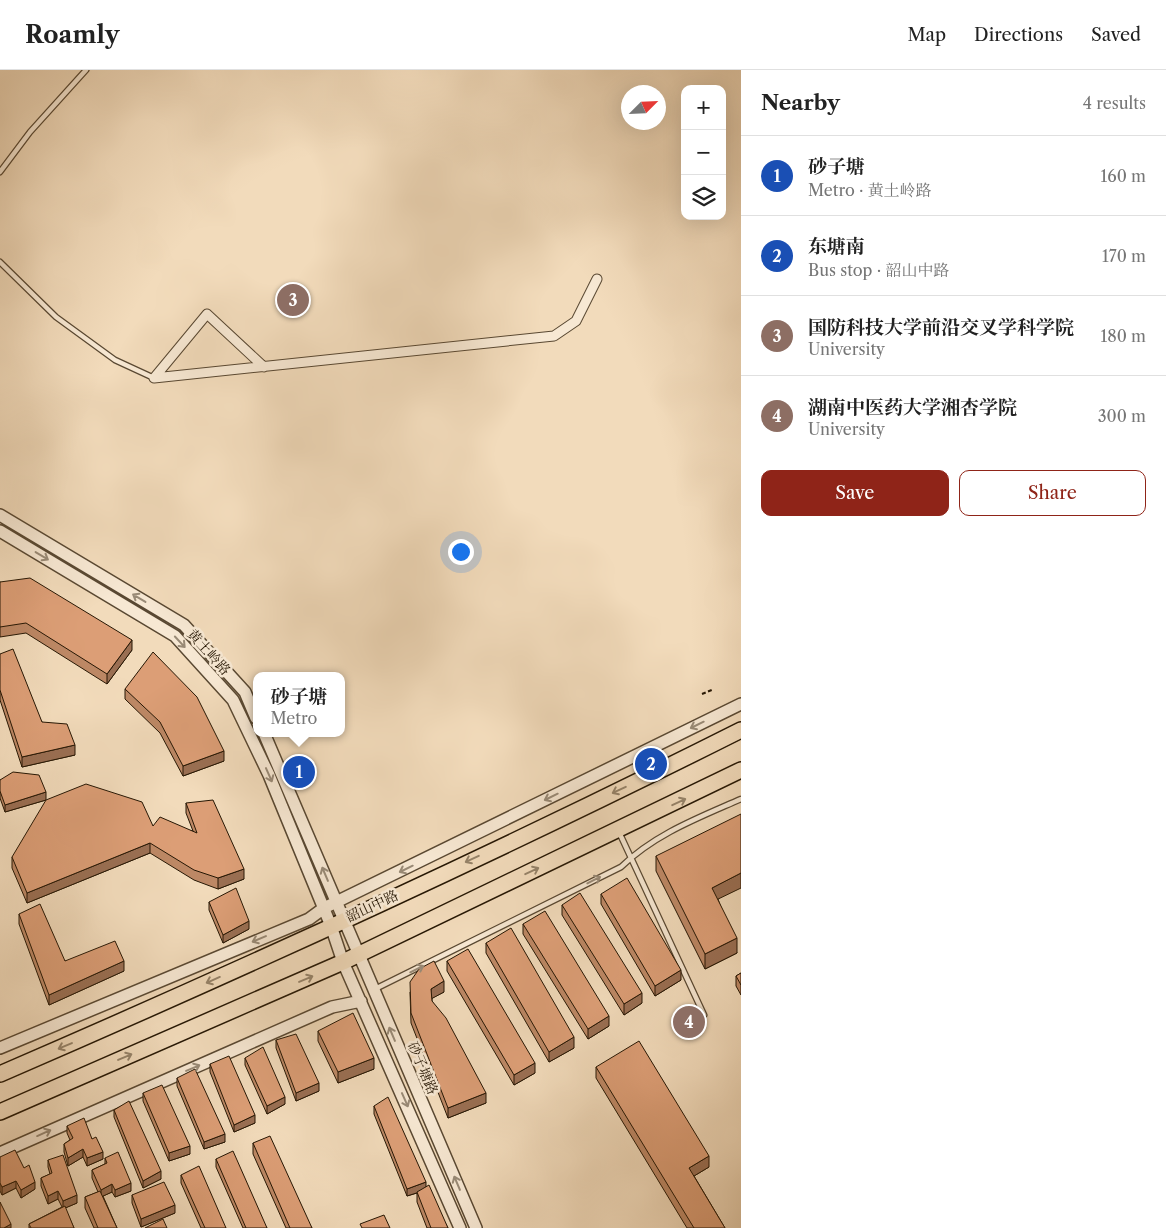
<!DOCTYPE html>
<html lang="en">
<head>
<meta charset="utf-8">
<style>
  :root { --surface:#fff; --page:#f2f2f2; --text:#222; --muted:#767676; --line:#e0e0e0; --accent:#8f2418 }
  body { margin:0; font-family:"Libre Caslon Text","Noto Serif SC",serif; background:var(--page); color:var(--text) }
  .controls { position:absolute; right:15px; top:15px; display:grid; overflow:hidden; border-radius:10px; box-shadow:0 5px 20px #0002 }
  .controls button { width:45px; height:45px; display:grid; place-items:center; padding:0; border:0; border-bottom:1px solid var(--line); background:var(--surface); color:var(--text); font:25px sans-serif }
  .compass { position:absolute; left:621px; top:15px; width:45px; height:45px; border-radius:50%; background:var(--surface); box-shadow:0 5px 20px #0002; rotate:66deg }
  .you { position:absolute; left:460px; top:481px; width:18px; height:18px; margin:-12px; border:4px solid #fff; border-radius:50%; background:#1a73e8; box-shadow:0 0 0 8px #1a73e833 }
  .badge { display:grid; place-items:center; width:32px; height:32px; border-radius:50%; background:var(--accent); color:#fff; font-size:16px; font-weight:700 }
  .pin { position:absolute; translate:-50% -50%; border:2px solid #fff; box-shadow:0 1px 5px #0006 }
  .popup { position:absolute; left:253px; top:602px; width:92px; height:65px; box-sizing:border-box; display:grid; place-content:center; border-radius:10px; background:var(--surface); filter:drop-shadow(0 1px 4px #0005); font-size:16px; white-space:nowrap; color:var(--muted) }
  .popup b { font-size:19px; color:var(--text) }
  .popup::after { content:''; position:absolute; left:50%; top:100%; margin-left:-10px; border:10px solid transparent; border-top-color:var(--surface) }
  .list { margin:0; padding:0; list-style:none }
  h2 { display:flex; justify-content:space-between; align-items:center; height:65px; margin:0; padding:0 20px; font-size:21px }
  h2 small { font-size:16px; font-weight:400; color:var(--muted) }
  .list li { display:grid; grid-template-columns:32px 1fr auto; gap:15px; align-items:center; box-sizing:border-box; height:80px; padding:0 20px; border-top:1px solid var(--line) }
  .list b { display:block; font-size:19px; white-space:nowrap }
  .list p { margin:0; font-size:16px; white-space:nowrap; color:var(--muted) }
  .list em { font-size:16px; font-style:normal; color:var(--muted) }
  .actions { display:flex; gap:10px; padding:15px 20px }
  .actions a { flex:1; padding:11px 0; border:1px solid var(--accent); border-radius:10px; text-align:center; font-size:18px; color:var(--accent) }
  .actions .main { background:var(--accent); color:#fff }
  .icon { flex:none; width:28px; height:28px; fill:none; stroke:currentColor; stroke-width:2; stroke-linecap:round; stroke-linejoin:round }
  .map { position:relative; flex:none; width:741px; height:1158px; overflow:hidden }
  header { display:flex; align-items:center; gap:30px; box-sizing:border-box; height:70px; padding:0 25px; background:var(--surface); border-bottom:1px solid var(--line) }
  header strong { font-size:24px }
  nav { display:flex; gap:28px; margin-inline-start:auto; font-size:18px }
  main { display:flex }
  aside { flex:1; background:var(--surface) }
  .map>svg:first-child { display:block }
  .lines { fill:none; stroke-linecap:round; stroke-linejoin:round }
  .service-casing { stroke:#594832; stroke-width:7 }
  .minor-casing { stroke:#594832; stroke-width:11 }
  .tertiary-casing { stroke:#594832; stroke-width:14 }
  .primary-casing { stroke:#261704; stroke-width:18 }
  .path { stroke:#261704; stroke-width:2; stroke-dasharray:4 2.5; stroke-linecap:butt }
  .service { stroke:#f7e8d3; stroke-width:4.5 }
  .minor { stroke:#f7e8d3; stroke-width:9 }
  .tertiary { stroke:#f7e8d3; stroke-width:11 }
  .primary { stroke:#f2dbbb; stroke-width:15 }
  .wall { fill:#bd8865; stroke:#261704 }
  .shaded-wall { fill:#9a6f53; stroke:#261704 }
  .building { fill:#dc9e76; stroke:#261704 }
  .oneway { stroke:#998a76 }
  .oneway2 { stroke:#968369 }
  .labels { text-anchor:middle; stroke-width:5; stroke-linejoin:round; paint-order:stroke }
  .street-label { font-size:14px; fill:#261704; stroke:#f7e8d3 }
</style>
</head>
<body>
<header>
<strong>Roamly</strong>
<nav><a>Map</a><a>Directions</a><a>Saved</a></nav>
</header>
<main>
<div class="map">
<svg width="741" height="1158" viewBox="0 0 741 1158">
  <rect width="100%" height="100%" fill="#f2dbbb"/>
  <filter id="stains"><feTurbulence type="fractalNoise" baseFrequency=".004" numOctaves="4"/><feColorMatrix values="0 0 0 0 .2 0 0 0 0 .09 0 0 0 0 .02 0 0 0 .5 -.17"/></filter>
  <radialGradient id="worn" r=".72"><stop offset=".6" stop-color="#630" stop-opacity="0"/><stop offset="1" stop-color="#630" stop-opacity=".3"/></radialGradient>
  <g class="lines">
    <!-- service casing -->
    <g class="service-casing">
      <path id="service" d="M0 102 30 62 86 0
        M0 192 56 247 115 290 154 308
        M619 762 704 945
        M375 919 621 797C655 764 698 748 741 729"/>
    </g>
    <!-- minor casing -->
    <g class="minor-casing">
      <path id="minor" d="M154 308 554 266 576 251 597 209
        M154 308 207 244 264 297"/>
    </g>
    <!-- tertiary casing -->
    <g class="tertiary-casing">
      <path id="tertiary" d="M0 445 184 555 245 622 256 648
        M0 461 175 566 233 630 269 705 331 856 343 892 460 1158
        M264 663 476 1158
        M0 978 309 849 324 838 741 634
        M0 1083 332 937 361 931"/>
    </g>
    <!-- primary casing -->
    <g class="primary-casing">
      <path id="primary" d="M0 1004C250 896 498 782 741 660
        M0 1042 343 892 741 700"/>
    </g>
    <!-- path -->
    <path class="path" d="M702 624 714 619"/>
    <!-- service -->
    <use href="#service" class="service"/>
    <!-- minor -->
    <use href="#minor" class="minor"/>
    <!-- tertiary -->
    <use href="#tertiary" class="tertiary"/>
    <!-- primary -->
    <use href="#primary" class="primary"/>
  </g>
  <!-- wall -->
  <path class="wall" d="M0 512 132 580 107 614 26 563 0 567Z
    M0 584 42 652 75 685 22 697 0 630Z
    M125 619 224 691 183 706 160 663 125 629Z
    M0 710 46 730 5 742 0 728Z
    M186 733 244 809 218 819 194 810 150 783 27 833 12 798V787L153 756 193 761 186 743Z
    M656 786 718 829 737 883 705 899 656 801Z
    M601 824 681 910 655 926 601 834Z
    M209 832 249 859 223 873 209 840Z
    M562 835 642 933 624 945 562 845Z
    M19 844 65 891 124 901 49 935 19 854Z
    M523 854 609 956 588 969 523 864Z
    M486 873 574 978 549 992 486 883Z
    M447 891 535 1003 514 1015 447 901Z
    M741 903V925L736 916V906Z
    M410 922H444L432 928V931L486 1033 448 1048 411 953Z
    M318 961 374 999 338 1013 318 971Z
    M276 970 319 1021 296 1031 276 978Z
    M245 988 285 1034 267 1044 245 995Z
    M210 994 255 1053 234 1062 210 1002Z
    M596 997 709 1097 694 1106 725 1158H687L596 1008Z
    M177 1008 225 1072 204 1079 177 1016Z
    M143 1023 190 1084 169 1091 143 1031Z
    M374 1036 426 1117 448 1158H427L417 1132V1123L407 1126 374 1044Z
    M114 1040 161 1109 143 1118 114 1047Z
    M67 1056 92 1069 103 1089 87 1096 83 1087 68 1096 64 1082V1074L70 1070 67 1063Z
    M253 1073 312 1158H286L253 1084Z
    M0 1087 35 1119 21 1128 16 1118 2 1125 0 1121Z
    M105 1088 131 1121 115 1127 112 1122 103 1126 117 1158H94L85 1138V1127L98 1122 92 1108V1100L105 1094Z
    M216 1089 267 1158H243L216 1097Z
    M48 1090 77 1133 65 1138 74 1158H29V1154L62 1137 58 1129 48 1134 41 1116V1108L50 1104 48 1097Z
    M181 1105 226 1158H201L181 1113Z
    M132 1125 175 1143 141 1157 132 1133Z"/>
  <!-- shaded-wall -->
  <path class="shaded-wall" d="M132 570V580L107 614V604Z
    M75 675V685L22 697V687Z
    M224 681V691L183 706V696Z
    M46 722V730L5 742V735Z
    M150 773V783L27 833V823Z
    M244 799V809L218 819V808Z
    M741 803V818L712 832V818Z
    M249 851V859L223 873V865Z
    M737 868V883L705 899V884Z
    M124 891V901L49 935V925Z
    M681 900V910L655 926V916Z
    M444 911V922L431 929V919Z
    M642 923V933L624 945V934Z
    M609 946V956L588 969V959Z
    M574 967V978L549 992V982Z
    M374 988V999L338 1013V1002Z
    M535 993V1003L514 1015V1005Z
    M319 1013V1021L296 1031V1023Z
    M486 1023V1033L448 1048V1038Z
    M285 1027V1034L267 1044V1036Z
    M255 1045V1053L234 1062V1055Z
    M225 1064V1072L204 1079V1072Z
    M190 1076V1084L169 1091V1083Z
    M83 1079V1087L68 1096V1088Z
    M103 1082V1089L87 1096V1088Z
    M709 1086V1097L689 1109V1098Z
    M161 1101V1109L143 1118V1111Z
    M16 1111V1118L2 1125V1117Z
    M35 1112V1119L21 1128V1120Z
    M426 1112V1120L407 1126V1119Z
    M131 1113V1121L115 1127V1120Z
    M112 1114V1122L101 1127V1120Z
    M58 1121V1129L48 1134V1126Z
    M77 1125V1133L63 1139V1131Z
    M175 1135V1143L141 1157V1149Z
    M11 1154V1158H4Z"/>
  <!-- building -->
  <path class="building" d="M30 508 132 570 107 604 26 553 0 557V512Z
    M13 579 42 652 67 654 75 675 22 687 0 620V584Z
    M153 582 197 627 224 681 183 696 160 652 125 619Z
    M13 702 39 705 46 722 5 735 0 721V710Z
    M86 714 142 732 153 756 160 747 197 763 186 733 213 730 244 799 218 808 194 800 150 773 27 823 12 787 46 730Z
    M741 744V803L712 818 737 868 705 884 656 786Z
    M627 808 681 900 655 916 601 824Z
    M236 818 249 851 223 865 209 832Z
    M580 823 642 923 624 934 562 835Z
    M40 834 65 891 115 871 124 891 49 925 19 844Z
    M545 841 609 946 588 959 523 854Z
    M511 858 574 967 549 982 486 873Z
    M468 879 535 993 514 1005 447 891Z
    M434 891 444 911 431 919 432 931 446 948 486 1023 448 1038 411 943 410 912 419 899Z
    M741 903V915L736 906Z
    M353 943 374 988 338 1002 318 961Z
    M296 964 319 1013 296 1023 276 970Z
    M639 971 709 1086 689 1098 725 1158H694L596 997Z
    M263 977 285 1027 267 1036 245 988Z
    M229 986 255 1045 234 1055 210 994Z
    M195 999 225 1064 204 1072 177 1008Z
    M162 1015 190 1076 169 1083 143 1023Z
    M388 1027 426 1112 407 1119 374 1036Z
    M129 1031 161 1101 143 1111 114 1040Z
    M84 1048 92 1069 96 1067 103 1082 87 1088 83 1079 68 1088 64 1074 73 1068 67 1056Z
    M270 1066 312 1158H290L253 1073Z
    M15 1080 24 1098 29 1095 35 1112 21 1120 16 1111 2 1117 0 1113V1087Z
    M233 1081 267 1158H246L216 1089Z
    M118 1082 131 1113 115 1120 112 1114 101 1120 92 1100 107 1093 105 1088Z
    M63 1085 77 1125 63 1131 58 1121 48 1126 41 1108 52 1103 48 1090Z
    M199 1096 226 1158H205L181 1105Z
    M164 1112 175 1135 141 1149 132 1125Z
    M429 1115 448 1158H431L417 1122Z
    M100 1121 117 1158H98L85 1127Z
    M0 1132 11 1154 4 1158H0Z
    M65 1136 74 1158H31L29 1154Z
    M384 1145 390 1158H362L360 1154Z
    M163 1149 167 1158H145Z"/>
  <!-- one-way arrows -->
  <defs><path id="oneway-shaft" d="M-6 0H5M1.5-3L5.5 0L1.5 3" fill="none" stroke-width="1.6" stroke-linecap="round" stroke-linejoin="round" transform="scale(1.25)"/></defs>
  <g class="oneway">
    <use href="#oneway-shaft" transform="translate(42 486) rotate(31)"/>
    <use href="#oneway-shaft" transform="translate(139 528) rotate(-149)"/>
    <use href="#oneway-shaft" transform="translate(180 572) rotate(47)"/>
    <use href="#oneway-shaft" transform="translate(697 655) rotate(154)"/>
    <use href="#oneway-shaft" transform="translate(269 705) rotate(66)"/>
    <use href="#oneway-shaft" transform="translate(551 727) rotate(154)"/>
    <use href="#oneway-shaft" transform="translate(406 799) rotate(154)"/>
    <use href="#oneway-shaft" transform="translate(325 804) rotate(-113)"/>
    <use href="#oneway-shaft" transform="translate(594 810) rotate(-27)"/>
    <use href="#oneway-shaft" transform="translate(259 869) rotate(157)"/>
    <use href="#oneway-shaft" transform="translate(417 899) rotate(-26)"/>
    <use href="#oneway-shaft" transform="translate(392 964) rotate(-113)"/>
    <use href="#oneway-shaft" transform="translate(193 998) rotate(-23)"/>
    <use href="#oneway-shaft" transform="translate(405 1030) rotate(66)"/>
    <use href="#oneway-shaft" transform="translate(44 1063) rotate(-24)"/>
    <use href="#oneway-shaft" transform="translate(457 1113) rotate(-113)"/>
  </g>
  <g class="oneway2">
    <use href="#oneway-shaft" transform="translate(619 720) rotate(155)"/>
    <use href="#oneway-shaft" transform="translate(679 732) rotate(-25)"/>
    <use href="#oneway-shaft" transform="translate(472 789) rotate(155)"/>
    <use href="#oneway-shaft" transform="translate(532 801) rotate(-25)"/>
    <use href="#oneway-shaft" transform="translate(306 909) rotate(-23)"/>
    <use href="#oneway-shaft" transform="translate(213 910) rotate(156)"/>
    <use href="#oneway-shaft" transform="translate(65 976) rotate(157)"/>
    <use href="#oneway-shaft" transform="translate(125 987) rotate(-23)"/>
  </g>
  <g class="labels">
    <!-- street labels -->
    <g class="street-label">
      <text transform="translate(209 582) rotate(48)" y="5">黄土岭路</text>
      <text transform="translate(372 836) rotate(-25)" y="5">韶山中路</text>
      <text transform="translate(423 998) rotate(67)" y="5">砂子塘路</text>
    </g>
  </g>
  <rect width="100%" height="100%" filter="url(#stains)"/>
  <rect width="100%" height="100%" fill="url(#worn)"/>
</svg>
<div class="controls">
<button>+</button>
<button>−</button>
<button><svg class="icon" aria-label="layers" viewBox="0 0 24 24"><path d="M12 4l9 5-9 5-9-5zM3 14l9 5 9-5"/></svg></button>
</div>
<svg class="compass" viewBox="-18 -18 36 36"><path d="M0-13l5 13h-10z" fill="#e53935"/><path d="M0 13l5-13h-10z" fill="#767676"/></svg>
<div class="you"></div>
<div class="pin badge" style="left:299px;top:702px;background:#1a4fb4">1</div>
<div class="popup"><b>砂子塘</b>Metro</div>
<div class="pin badge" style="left:651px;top:694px;background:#1a4fb4">2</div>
<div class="pin badge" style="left:293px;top:230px;background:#8d6e63">3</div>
<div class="pin badge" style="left:689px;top:952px;background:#8d6e63">4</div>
</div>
<aside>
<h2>Nearby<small>4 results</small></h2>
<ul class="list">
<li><span class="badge" style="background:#1a4fb4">1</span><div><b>砂子塘</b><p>Metro · 黄土岭路</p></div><em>160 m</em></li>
<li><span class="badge" style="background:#1a4fb4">2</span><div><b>东塘南</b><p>Bus stop · 韶山中路</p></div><em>170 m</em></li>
<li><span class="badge" style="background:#8d6e63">3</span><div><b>国防科技大学前沿交叉学科学院</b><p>University</p></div><em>180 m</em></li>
<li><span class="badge" style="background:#8d6e63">4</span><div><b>湖南中医药大学湘杏学院</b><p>University</p></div><em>300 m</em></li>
</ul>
<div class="actions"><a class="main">Save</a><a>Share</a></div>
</aside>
</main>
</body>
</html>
